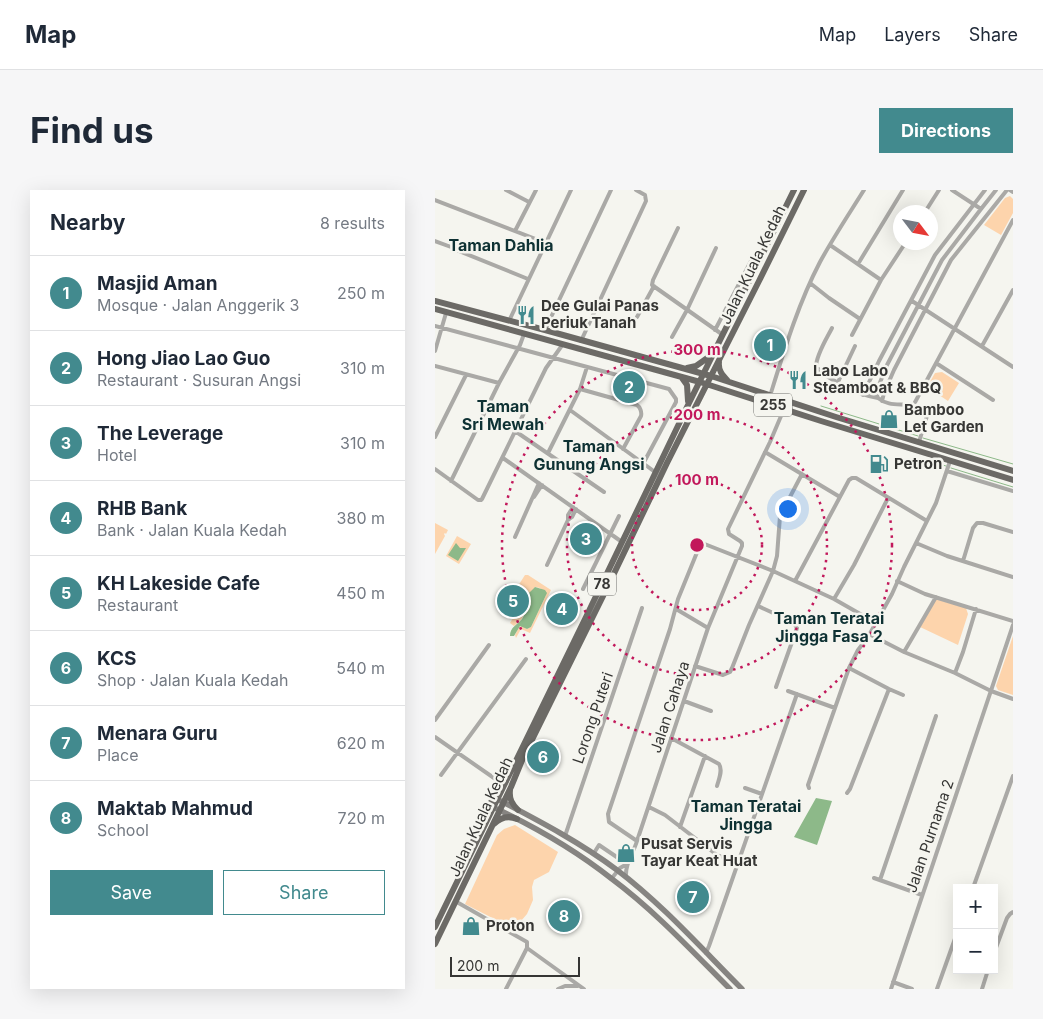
<!DOCTYPE html>
<html lang="en">
<head>
<meta charset="utf-8">
<style>
  :root { --surface:#fff; --page:#f6f6f7; --text:#1f2937; --muted:#747a83; --line:#e0e1e3; --accent:#428a8e }
  body { margin:0; font-family:Inter,sans-serif; background:var(--page); color:var(--text) }
  .controls { position:absolute; right:15px; bottom:15px; display:grid; overflow:hidden; border-radius:0px; box-shadow:0 5px 20px #0002 }
  .controls button { width:45px; height:45px; display:grid; place-items:center; padding:0; border:0; border-bottom:1px solid var(--line); background:var(--surface); color:var(--text); font:25px sans-serif }
  .compass { position:absolute; left:458px; top:15px; width:45px; height:45px; border-radius:50%; background:var(--surface); box-shadow:0 5px 20px #0002; rotate:122deg }
  .scale { position:absolute; left:15px; bottom:12px; width:130px; box-sizing:border-box; padding-left:5px; border:2px solid #363634; border-top:0; font-size:14px; line-height:18px; white-space:nowrap; color:#363634; -webkit-text-stroke:4px #f5f5ef; paint-order:stroke }
  .you { position:absolute; left:352px; top:318px; width:18px; height:18px; margin:-12px; border:4px solid #fff; border-radius:50%; background:#1a73e8; box-shadow:0 0 0 8px #1a73e833 }
  .badge { display:grid; place-items:center; width:32px; height:32px; border-radius:50%; background:var(--accent); color:#fff; font-size:16px; font-weight:700 }
  .pin { position:absolute; translate:-50% -50%; border:2px solid #fff; box-shadow:0 1px 5px #0006 }
  .list { margin:0; padding:0; list-style:none }
  h2 { display:flex; justify-content:space-between; align-items:center; height:65px; margin:0; padding:0 20px; font-size:21px }
  h2 small { font-size:16px; font-weight:400; color:var(--muted) }
  .list li { display:grid; grid-template-columns:32px 1fr auto; gap:15px; align-items:center; box-sizing:border-box; height:75px; padding:0 20px; border-top:1px solid var(--line) }
  .list b { display:block; font-size:19px; white-space:nowrap }
  .list p { margin:0; font-size:16px; white-space:nowrap; color:var(--muted) }
  .list em { font-size:16px; font-style:normal; color:var(--muted) }
  .actions { display:flex; gap:10px; padding:15px 20px }
  .actions a { flex:1; padding:11px 0; border:1px solid var(--accent); border-radius:0px; text-align:center; font-size:18px; color:var(--accent) }
  .actions .main { background:var(--accent); color:#fff }
  .map { position:relative; flex:none; width:578px; height:799px; overflow:hidden; border-radius:0px }
  header { display:flex; align-items:center; gap:30px; box-sizing:border-box; height:70px; padding:0 25px; background:var(--surface); border-bottom:1px solid var(--line) }
  header strong { font-size:24px }
  nav { display:flex; gap:28px; margin-inline-start:auto; font-size:18px }
  .intro { display:flex; align-items:center; justify-content:space-between; box-sizing:border-box; height:120px; padding:0 30px }
  h1 { margin:0; font-size:35px }
  .button { padding:12px 22px; border-radius:0px; background:var(--accent); color:#fff; font-size:18px; font-weight:700 }
  main { display:flex; gap:30px; padding:0 30px }
  aside { flex:1; background:var(--surface); border-radius:0px; box-shadow:0 5px 20px #0002 }
  .map>svg:first-child { display:block }
  .green { fill:#fdd4ac }
  .water { fill:#8db989 }
  .lines { fill:none; stroke-linecap:round; stroke-linejoin:round }
  .stream { stroke:#8db989; stroke-width:1 }
  .street { stroke:#aaa9a6; stroke-width:4 }
  .secondary { stroke:#868481; stroke-width:5.5 }
  .primary { stroke:#6c6a66; stroke-width:6 }
  .ring { fill:none; stroke:#c2185b; stroke-width:2.5; stroke-dasharray:2.5 5 }
  .labels { text-anchor:middle; stroke-width:5; stroke-linejoin:round; paint-order:stroke }
  .shield { fill:#f5f5ef; stroke:#6f6f6c; stroke-width:1 }
  .shield-label { font-size:14px; font-weight:bold; fill:#363634 }
  .street-label { font-size:15px; fill:#363634; stroke:#f5f5ef }
  .poi-label { font-size:15px; font-weight:bold; fill:#363634; stroke:#f5f5ef; text-anchor:start }
  .neighbourhood-label { font-size:16px; font-weight:bold; fill:#0e3133; stroke:#f5f5ef }
  .centre { fill:#c2185b; stroke:#f5f5ef; stroke-width:2.5 }
  .ring-label { font-size:15px; text-anchor:middle; font-weight:bold; fill:#c2185b; stroke:#f5f5ef; stroke-width:5; stroke-linejoin:round; paint-order:stroke }
</style>
</head>
<body>
<header>
<strong>Map</strong>
<nav><a>Map</a><a>Layers</a><a>Share</a></nav>
</header>
<div class="intro"><h1>Find us</h1><a class="button">Directions</a></div>
<main>
<aside>
<h2>Nearby<small>8 results</small></h2>
<ul class="list">
<li><span class="badge">1</span><div><b>Masjid Aman</b><p>Mosque · Jalan Anggerik 3</p></div><em>250 m</em></li>
<li><span class="badge">2</span><div><b>Hong Jiao Lao Guo</b><p>Restaurant · Susuran Angsi</p></div><em>310 m</em></li>
<li><span class="badge">3</span><div><b>The Leverage</b><p>Hotel</p></div><em>310 m</em></li>
<li><span class="badge">4</span><div><b>RHB Bank</b><p>Bank · Jalan Kuala Kedah</p></div><em>380 m</em></li>
<li><span class="badge">5</span><div><b>KH Lakeside Cafe</b><p>Restaurant</p></div><em>450 m</em></li>
<li><span class="badge">6</span><div><b>KCS</b><p>Shop · Jalan Kuala Kedah</p></div><em>540 m</em></li>
<li><span class="badge">7</span><div><b>Menara Guru</b><p>Place</p></div><em>620 m</em></li>
<li><span class="badge">8</span><div><b>Maktab Mahmud</b><p>School</p></div><em>720 m</em></li>
</ul>
<div class="actions"><a class="main">Save</a><a>Share</a></div>
</aside>
<div class="map">
<svg width="578" height="799" viewBox="0 0 578 799">
  <rect width="100%" height="100%" fill="#f5f5ef"/>
  <!-- green -->
  <path class="green" d="M575 6 578 9V23L566 45 549 35 570 8Z
    M507 182 524 193 513 211 492 197 500 183Z
    M0 333 13 340 11 344 10 343 9 344 10 346 0 364Z
    M22 346 36 354 24 374 11 366Z
    M90 385H93L116 400 95 443 86 439 81 448 80 445 84 437 86 436 92 439 96 437 111 405 105 398 100 397 94 407 96 413 86 430 79 436 75 433 90 409 79 402Z
    M501 409 531 418 533 424 523 455 485 437Z
    M578 446V505L563 500 561 496Z
    M80 635 123 662 114 682 99 690 97 697 98 710 92 724 79 739 30 714 62 645 69 639Z"/>
  <!-- water -->
  <path class="water" d="M21 353 25 358H31L23 371 13 365Z
    M100 397 110 400 112 403 96 437 92 439 85 436 79 446H75C75 437 82 435 87 429 90 424 93 418 96 414L93 404Z
    M381 608 397 611 382 655 359 647Z"/>
  <g class="lines">
    <!-- stream -->
    <path class="stream" d="M386 216 483 246
      M488 248 578 274
      M490 270 511 276
      M516 278 578 297"/>
    <!-- street -->
    <path class="street" d="M71 0 94 12
      M517 0 546 19
      M575 0 578 2
      M0 10 111 53
      M490 22 504 0
      M243 38 218 90 217 95 288 145
      M80 41 101 0
      M0 51 16 57
      M395 55 446 90
      M19 59 93 89
      M423 74 468 0
      M375 93 394 108 425 129
      M477 111 578 177
      M202 127 219 96
      M74 131 136 0
      M0 136 234 199 241 209V212L208 274
      M397 138C392 148 381 165 381 177 395 191 424 205 443 208
      M110 140 176 0
      M280 140 316 71
      M417 145 446 90 471 52
      M237 147 252 120 281 58
      M146 151 211 11 210 5 201 0
      M547 156 578 100
      M0 161 11 123
      M501 173 558 210
      M0 176 64 193
      M403 192 420 156
      M145 199 202 215C205 217 207 222 206 226L188 259
      M428 205 444 171 500 65 550 0
      M335 206C349 161 363 114 385 72 398 48 414 24 429 0
      M447 211 449 203 459 180 516 70 572 0
      M478 216 578 30
      M135 220 220 282
      M80 241 169 302
      M0 247 31 185
      M484 252 491 229 492 226 490 221C487 219 483 217 479 216 466 213 454 217 443 208L441 203 442 200 452 175 507 70 546 19 561 0
      M330 262 405 307
      M113 263 145 199 152 177
      M68 268 187 352
      M0 279 43 310H46L47 309 111 178 128 154
      M512 281 578 301
      M16 291 64 193 85 155 89 144
      M99 307 107 295
      M133 330V325L138 317
      M80 347 104 293
      M481 353 512 366 578 387
      M528 371 538 338 542 333H548L578 342
      M112 375 133 330 137 327 141 319
      M360 391 414 290 417 288H421L492 331
      M462 391 490 404 578 431
      M148 399 184 326
      M399 409 419 375 453 308
      M323 416 358 432 362 438 341 497
      M241 419 273 438
      M434 444 469 462 520 483 556 501 578 509
      M469 462 501 407
      M260 476 288 485 295 482 297 478 314 435 338 381 342 366 345 326 367 284
      M414 478 454 499 468 505
      M520 483 528 462 541 419
      M353 501 400 518
      M249 511 276 521
      M0 530 54 455
      M0 547 69 595
      M236 548 284 574C288 580 284 589 282 596
      M6 585 91 469
      M310 598 327 604
      M374 598 373 595 414 478 423 460 433 447 457 404 469 377 501 313 515 271
      M412 603 415 599 454 499
      M214 617 230 625 282 665 303 673
      M245 637 270 566
      M130 646 207 418
      M202 651 174 632 173 624 235 439 243 409 265 355 267 353 338 381 399 409 441 433
      M159 663 164 655 192 674
      M191 687C190 674 198 664 202 651L273 438 307 356V353L305 351 294 344 293 339 335 252 349 219
      M177 688 185 678 192 674
      M439 688 487 705
      M445 690 501 526
      M538 698 578 586
      M20 711 92 752V758L71 799
      M92 758 149 799
      M271 763 274 756 362 504
      M559 763 572 728 575 724 578 722
      M458 792 477 799
      M123 799 130 796H143
      M456 799C496 677 538 557 578 435
      M502 799 522 743
      M547 799 553 780"/>
    <!-- secondary -->
    <path class="secondary" d="M66 611C106 632 146 653 182 680 227 714 267 759 307 799
      M62 619C102 638 143 662 177 689 220 721 257 761 295 799"/>
    <!-- primary -->
    <path class="primary" d="M0 111 110 140 276 186 401 227 578 281
      M0 119 265 192 386 231 578 290
      M284 172C283 180 287 185 293 191
      M252 178 261 176 278 164
      M247 188 252 195 253 211
      M75 600C74 609 77 614 83 620
      M59 634C66 627 73 625 82 629
      M34 660 58 608
      M0 737 152 425 253 215 359 0
      M0 754 76 597 88 568 174 394 232 273 324 91 369 0"/>
  </g>
  <!-- distance rings -->
  <g class="ring">
    <circle cx="262" cy="355" r="65"/>
    <circle cx="262" cy="355" r="130"/>
    <circle cx="262" cy="355" r="195"/>
  </g>
  <!-- icons -->
  <defs>
    <g id="restaurant-bare" transform="scale(1.5)"><path d="M-5-6h1v4h1v-4h1v4h1v-4h1v5L-1.5 .5V6h-2V.5L-5-1ZM5-6V6H3V1.5H1.5Q1.5-4 5-6Z" fill="#428a8e" stroke="#f5f5ef" stroke-width="2.5" paint-order="stroke"/></g>
    <g id="shop-bare" transform="scale(1.5)"><path d="M-5-2.5h2.3a2.7 3.5 0 0 1 5.4 0H5L5.5 6h-11ZM-1.5-2.5h3a1.5 2.3 0 0 0-3 0Z" fill="#428a8e" stroke="#f5f5ef" stroke-width="2.5" paint-order="stroke"/></g>
    <g id="fuel-bare" transform="scale(1.5)"><path d="M-5.5-6h7V0h2V4h1.3V-2.5L3-4.5l.8-.8L6-3V5H2.5V1h-1V6h-7ZM-4.2-4.7v3.2H.2V-4.7Z" fill="#428a8e" stroke="#f5f5ef" stroke-width="2.5" paint-order="stroke"/></g>
  </defs>
  <g fill-rule="evenodd">
    <use href="#restaurant-bare" x="91" y="125"/>
    <use href="#restaurant-bare" x="363" y="190"/>
    <use href="#shop-bare" x="454" y="229"/>
    <use href="#fuel-bare" x="444" y="274"/>
    <use href="#shop-bare" x="191" y="663"/>
    <use href="#shop-bare" x="36" y="736"/>
  </g>
  <g class="labels">
    <!-- shield labels -->
    <g class="shield">
      <rect x="319" y="203.5" width="38" height="23" rx="4"/>
      <rect x="153" y="382.5" width="28" height="23" rx="4"/>
    </g>
    <g class="shield-label">
      <text x="338" y="220">255</text>
      <text x="167" y="399">78</text>
    </g>
    <!-- street labels -->
    <g class="street-label">
      <text transform="translate(318 75) rotate(-64)" y="5">Jalan Kuala Kedah</text>
      <text transform="translate(235 517) rotate(-72)" y="5">Jalan Cahaya</text>
      <text transform="translate(158 528) rotate(-71)" y="5">Lorong Puteri</text>
      <text transform="translate(46 627) rotate(-65)" y="5">Jalan Kuala Kedah</text>
      <text transform="translate(495 646) rotate(-71)" y="5">Jalan Purnama 2</text>
    </g>
    <!-- poi labels -->
    <g class="poi-label">
      <text x="106" y="121">Dee Gulai Panas<tspan x="106" dy="17">Periuk Tanah</tspan></text>
      <text x="378" y="186">Labo Labo<tspan x="378" dy="17">Steamboat &amp; BBQ</tspan></text>
      <text x="469" y="225">Bamboo<tspan x="469" dy="17">Let Garden</tspan></text>
      <text x="459" y="279">Petron</text>
      <text x="206" y="659">Pusat Servis<tspan x="206" dy="17">Tayar Keat Huat</tspan></text>
      <text x="51" y="741">Proton</text>
    </g>
    <!-- neighbourhood labels -->
    <g class="neighbourhood-label">
      <text x="66" y="61">Taman Dahlia</text>
      <text x="68" y="222">Taman<tspan x="68" dy="18">Sri Mewah</tspan></text>
      <text x="154" y="262">Taman<tspan x="154" dy="18">Gunung Angsi</tspan></text>
      <text x="394" y="434">Taman Teratai<tspan x="394" dy="18">Jingga Fasa 2</tspan></text>
      <text x="311" y="622">Taman Teratai<tspan x="311" dy="18">Jingga</tspan></text>
    </g>
  </g>
  <circle cx="262" cy="355" r="8" class="centre"/>
  <g class="ring-label">
    <text x="262" y="165">300 m</text>
    <text x="262" y="230">200 m</text>
    <text x="262" y="295">100 m</text>
  </g>
</svg>
<div class="controls">
<button>+</button>
<button>−</button>
</div>
<svg class="compass" viewBox="-18 -18 36 36"><path d="M0-13l5 13h-10z" fill="#e53935"/><path d="M0 13l5-13h-10z" fill="#747a83"/></svg>
<div class="scale">200 m</div>
<div class="you"></div>
<div class="pin badge" style="left:335px;top:155px">1</div>
<div class="pin badge" style="left:194px;top:197px">2</div>
<div class="pin badge" style="left:151px;top:349px">3</div>
<div class="pin badge" style="left:127px;top:419px">4</div>
<div class="pin badge" style="left:78px;top:411px">5</div>
<div class="pin badge" style="left:108px;top:567px">6</div>
<div class="pin badge" style="left:258px;top:707px">7</div>
<div class="pin badge" style="left:129px;top:726px">8</div>
</div>
</main>
</body>
</html>
